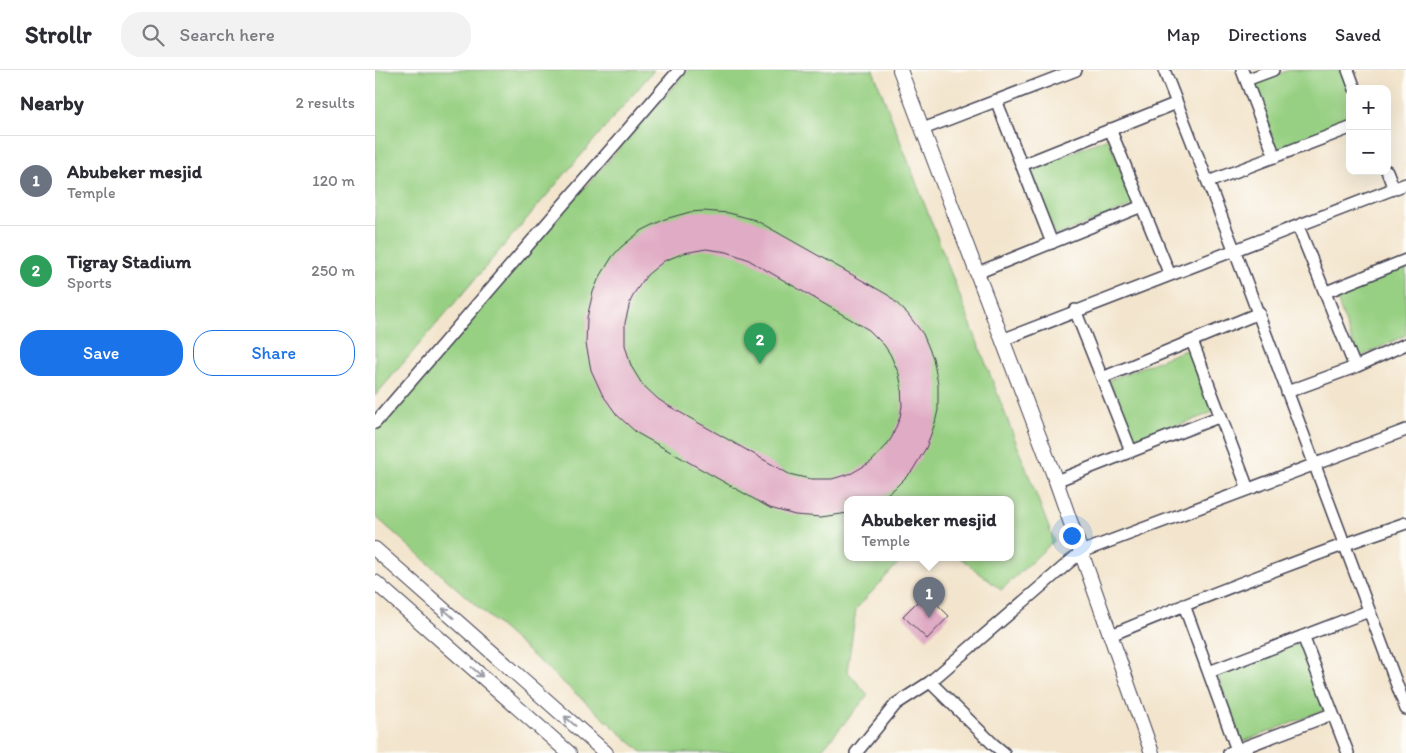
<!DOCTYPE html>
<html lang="en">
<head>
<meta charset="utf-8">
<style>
  :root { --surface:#fff; --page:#f2f2f3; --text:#2b2b33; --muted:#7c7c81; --line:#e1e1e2; --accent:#1a73e8 }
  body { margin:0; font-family:Itim,sans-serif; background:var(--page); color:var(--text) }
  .controls { position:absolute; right:15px; top:15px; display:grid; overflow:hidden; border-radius:10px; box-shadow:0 5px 20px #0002 }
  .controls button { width:45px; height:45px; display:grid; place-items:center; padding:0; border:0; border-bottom:1px solid var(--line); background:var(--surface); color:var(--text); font:25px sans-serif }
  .you { position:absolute; left:696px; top:465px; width:18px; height:18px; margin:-12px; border:4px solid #fff; border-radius:50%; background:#1a73e8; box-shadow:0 0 0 8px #1a73e833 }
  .badge { display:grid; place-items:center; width:32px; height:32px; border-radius:50%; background:var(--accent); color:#fff; font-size:16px; font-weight:700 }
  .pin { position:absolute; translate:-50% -41px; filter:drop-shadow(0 1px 2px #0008) }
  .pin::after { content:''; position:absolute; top:26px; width:18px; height:15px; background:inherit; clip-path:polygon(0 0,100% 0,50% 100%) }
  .popup { position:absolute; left:469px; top:426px; width:170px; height:65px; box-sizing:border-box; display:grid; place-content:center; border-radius:10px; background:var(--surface); filter:drop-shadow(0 1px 4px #0005); font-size:16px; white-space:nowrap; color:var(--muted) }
  .popup b { font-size:19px; color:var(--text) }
  .popup::after { content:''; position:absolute; left:50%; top:100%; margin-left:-10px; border:10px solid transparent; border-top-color:var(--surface) }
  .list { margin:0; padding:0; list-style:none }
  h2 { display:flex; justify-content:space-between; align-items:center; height:65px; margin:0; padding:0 20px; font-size:21px }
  h2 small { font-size:16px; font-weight:400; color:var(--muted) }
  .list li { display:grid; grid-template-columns:32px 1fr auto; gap:15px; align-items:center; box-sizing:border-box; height:90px; padding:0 20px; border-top:1px solid var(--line) }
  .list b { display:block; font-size:19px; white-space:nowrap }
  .list p { margin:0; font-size:16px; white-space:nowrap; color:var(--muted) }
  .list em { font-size:16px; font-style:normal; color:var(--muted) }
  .actions { display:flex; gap:10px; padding:15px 20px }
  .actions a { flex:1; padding:11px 0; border:1px solid var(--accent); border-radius:20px; text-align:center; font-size:18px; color:var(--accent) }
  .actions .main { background:var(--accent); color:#fff }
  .icon { flex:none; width:28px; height:28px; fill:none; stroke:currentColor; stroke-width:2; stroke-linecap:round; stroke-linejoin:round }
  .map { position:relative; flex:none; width:1031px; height:683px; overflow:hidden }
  header { display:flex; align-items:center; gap:30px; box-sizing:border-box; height:70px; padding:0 25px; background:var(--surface); border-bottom:1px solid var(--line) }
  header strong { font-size:24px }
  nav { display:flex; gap:28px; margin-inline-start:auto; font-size:18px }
  .search { width:350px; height:45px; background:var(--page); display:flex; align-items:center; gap:12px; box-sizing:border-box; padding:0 18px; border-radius:20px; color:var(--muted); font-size:19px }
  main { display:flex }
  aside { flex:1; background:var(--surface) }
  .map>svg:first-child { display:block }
  .green { fill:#98d083; stroke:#5d795f }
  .building { fill:#e0abc4; fill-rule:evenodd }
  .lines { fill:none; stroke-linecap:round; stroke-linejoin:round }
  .minor-casing { stroke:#413f51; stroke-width:14 }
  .tertiary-casing { stroke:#413f51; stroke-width:16 }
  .minor { stroke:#fff; stroke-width:11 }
  .tertiary { stroke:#fff; stroke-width:14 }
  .oneway { stroke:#9c9ca7 }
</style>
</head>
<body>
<header>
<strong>Strollr</strong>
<div class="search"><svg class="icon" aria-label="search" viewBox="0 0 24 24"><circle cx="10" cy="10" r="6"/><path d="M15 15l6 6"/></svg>Search here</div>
<nav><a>Map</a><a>Directions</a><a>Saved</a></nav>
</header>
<main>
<aside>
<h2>Nearby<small>2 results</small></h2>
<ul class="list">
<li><span class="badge" style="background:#6b7280">1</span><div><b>Abubeker mesjid</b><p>Temple</p></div><em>120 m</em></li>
<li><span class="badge" style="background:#2e9e5b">2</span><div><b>Tigray Stadium</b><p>Sports</p></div><em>250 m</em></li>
</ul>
<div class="actions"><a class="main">Save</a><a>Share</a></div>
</aside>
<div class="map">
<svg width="1031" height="683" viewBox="0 0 1031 683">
  <rect width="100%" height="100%" fill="#fdfcf7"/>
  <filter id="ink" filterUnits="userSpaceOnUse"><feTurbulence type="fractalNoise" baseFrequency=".02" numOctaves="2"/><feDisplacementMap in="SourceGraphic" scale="10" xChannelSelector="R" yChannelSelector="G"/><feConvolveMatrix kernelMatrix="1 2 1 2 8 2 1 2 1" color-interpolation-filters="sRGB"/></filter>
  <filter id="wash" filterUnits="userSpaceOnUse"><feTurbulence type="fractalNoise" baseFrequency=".0096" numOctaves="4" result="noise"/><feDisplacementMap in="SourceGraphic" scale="20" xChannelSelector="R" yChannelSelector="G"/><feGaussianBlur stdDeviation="1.12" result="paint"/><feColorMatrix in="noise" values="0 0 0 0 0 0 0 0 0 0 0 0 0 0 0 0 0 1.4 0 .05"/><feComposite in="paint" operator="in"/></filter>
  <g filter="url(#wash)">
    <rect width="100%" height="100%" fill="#f3e5cd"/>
    <!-- green -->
    <path class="green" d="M0 0H279L0 326Z
      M313 0H498L679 471 626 520 584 487H635V429H473V487H529L481 539 472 601 493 625 444 683H268L0 446V361L139 198Z
      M914 0H968L975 19V52L902 81 877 14Z
      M733 68 759 135 680 166 654 99Z
      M1031 197V265L983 288 960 224Z
      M813 279 838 342 758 374 734 310Z
      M925 573 950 640 867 672 842 605Z"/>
    <g id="blocks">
      <!-- building -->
      <path class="building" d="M328 141 354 143 380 150 391 156 513 225 532 243 548 264 558 288 563 314V340L560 353 551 378 537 401 519 419 508 427 505 429H473V443L446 447 420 445 395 438 262 363 242 345 227 324 216 300 211 274 212 248 218 222 223 210 237 187 246 177 266 161 290 149 315 142ZM331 179 352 182 372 189 494 260 509 275 515 284 524 304 526 314 527 336 525 347 517 367 511 376 496 392 477 403 457 409H435L414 404 292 335 283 329 267 314 256 296 250 275V253L255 232 260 222 272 205 289 191 309 183Z
        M551 523 574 546 552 569 528 546Z"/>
    </g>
  </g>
  <g filter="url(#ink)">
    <use href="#blocks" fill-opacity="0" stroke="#413f51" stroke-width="1"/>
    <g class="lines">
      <!-- minor casing -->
      <g class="minor-casing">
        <path id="minor" d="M789 0 859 179 1031 639
          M867 0 900 87
          M973 0 980 19
          M871 10 898 0
          M621 30 677 173
          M548 59 701 0
          M735 59 795 205
          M647 95 802 33
          M1012 101 1019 119
          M833 112 975 58
          M923 156 980 297
          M602 203 767 136
          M951 222 1031 190
          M700 240 756 381
          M627 270 1031 114
          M817 271 873 419
          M727 308 884 243
          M912 322 980 297 1031 274
          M0 353 304 0
          M681 411 846 346
          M809 535 862 680
          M736 565C833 525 931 487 1031 453
          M928 566 973 683
          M834 602 994 541
          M555 612 618 674 629 683
          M481 683 521 634 555 612 706 482 1031 360
          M854 683 957 644"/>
      </g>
      <!-- tertiary casing -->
      <g class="tertiary-casing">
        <path id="tertiary" d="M525 0 681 411 777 683
          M0 479 231 683
          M0 512 194 683"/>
      </g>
      <!-- minor -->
      <use href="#minor" class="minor"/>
      <!-- tertiary -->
      <use href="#tertiary" class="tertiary"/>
    </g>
    <!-- one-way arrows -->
    <defs><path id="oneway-shaft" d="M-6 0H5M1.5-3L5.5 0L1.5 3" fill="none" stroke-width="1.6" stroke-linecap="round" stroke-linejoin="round" transform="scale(1.25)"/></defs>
    <g class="oneway">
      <use href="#oneway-shaft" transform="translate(73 543) rotate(-139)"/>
      <use href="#oneway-shaft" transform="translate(102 602) rotate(41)"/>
      <use href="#oneway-shaft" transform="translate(195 651) rotate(-139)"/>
    </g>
  </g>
</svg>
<div class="controls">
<button>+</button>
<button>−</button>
</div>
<div class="you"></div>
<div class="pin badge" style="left:554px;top:548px;background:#6b7280">1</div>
<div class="popup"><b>Abubeker mesjid</b>Temple</div>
<div class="pin badge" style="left:385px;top:294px;background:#2e9e5b">2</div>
</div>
</main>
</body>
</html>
